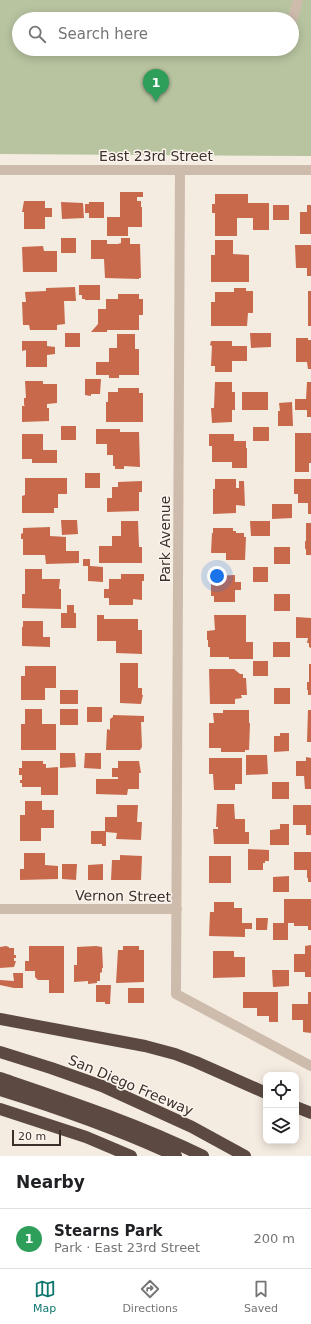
<!DOCTYPE html>
<html lang="en">
<head>
<meta charset="utf-8">
<style>
  :root { --surface:#fff; --page:#f6f6f6; --text:#202124; --muted:#757577; --line:#e0e0e0; --accent:#0f766e }
  body { margin:0; font-family:"DejaVu Sans",sans-serif; background:var(--page); color:var(--text) }
  .controls { position:absolute; right:12px; bottom:12px; display:grid; overflow:hidden; border-radius:8px; box-shadow:0 2px 10px #0003 }
  .controls button { width:36px; height:36px; display:grid; place-items:center; padding:0; border:0; border-bottom:1px solid var(--line); background:var(--surface); color:var(--text); font:20px sans-serif }
  .scale { position:absolute; left:12px; bottom:10px; width:49px; box-sizing:border-box; padding-left:4px; border:2px solid #3b302b; border-top:0; font-size:11px; line-height:14px; white-space:nowrap; color:#3b302b; -webkit-text-stroke:3px #fbf5ee; paint-order:stroke }
  .you { position:absolute; left:217px; top:576px; width:14px; height:14px; margin:-10px; border:3px solid #fff; border-radius:50%; background:#1a73e8; box-shadow:0 0 0 6px #1a73e833 }
  .badge { display:grid; place-items:center; width:26px; height:26px; border-radius:50%; background:var(--accent); color:#fff; font-size:13px; font-weight:700 }
  .pin { position:absolute; translate:-50% -33px; filter:drop-shadow(0 1px 2px #0008) }
  .pin::after { content:''; position:absolute; top:21px; width:14px; height:12px; background:inherit; clip-path:polygon(0 0,100% 0,50% 100%) }
  .list { margin:0; padding:0; list-style:none }
  h2 { display:flex; justify-content:space-between; align-items:center; height:52px; margin:0; padding:0 16px; font-size:17px }
  h2 small { font-size:13px; font-weight:400; color:var(--muted) }
  .list li { display:grid; grid-template-columns:26px 1fr auto; gap:12px; align-items:center; box-sizing:border-box; height:60px; padding:0 16px; border-top:1px solid var(--line) }
  .list b { display:block; font-size:15px; white-space:nowrap }
  .list p { margin:0; font-size:13px; white-space:nowrap; color:var(--muted) }
  .list em { font-size:13px; font-style:normal; color:var(--muted) }
  .icon { flex:none; width:22px; height:22px; fill:none; stroke:currentColor; stroke-width:2; stroke-linecap:round; stroke-linejoin:round }
  .map { position:relative; flex:none; width:311px; height:1156px; overflow:hidden }
  .search { position:absolute; background:var(--surface); box-shadow:0 2px 10px #0003; left:12px; right:12px; top:12px; height:44px; display:flex; align-items:center; gap:10px; box-sizing:border-box; padding:0 14px; border-radius:22px; color:var(--muted); font-size:15px }
  .sheet { height:112px; background:var(--surface) }
  nav { display:flex; justify-content:space-around; align-items:center; box-sizing:border-box; height:56px; border-top:1px solid var(--line); background:var(--surface); font-size:11px; color:var(--muted) }
  nav a { display:grid; justify-items:center; gap:2px }
  nav .on { color:var(--accent) }
  .map>svg:first-child { display:block }
  .green { fill:#b8c4a0; fill-rule:evenodd }
  .building { fill:#c8694b }
  .lines { fill:none; stroke-linecap:round; stroke-linejoin:round }
  .minor { stroke:#cdbbac; stroke-width:10 }
  .highway { stroke:#5c4a42; stroke-width:12 }
  .labels { text-anchor:middle; stroke-width:3; stroke-linejoin:round; paint-order:stroke }
  .street-label { font-size:14px; fill:#3b302b; stroke:#fbf5ee }
</style>
</head>
<body>
<div class="map">
<svg width="311" height="1156" viewBox="0 0 311 1156">
  <rect width="100%" height="100%" fill="#f4ebe1"/>
  <!-- green -->
  <path class="green" d="M0 0H311V156L0 154ZM19 19H292V49H19Z"/>
  <!-- building -->
  <path class="building" d="M120 192H143V197H137V201H141V207H142V227H128V236H107V217H120Z
    M215 194H248V203H269V230H253V218H237V236H215V213H212V204H215Z
    M24 201H45V208H52V217H45V229H24V212H22Z
    M61 202 83 203 84 218 62 219Z
    M89 202H104V218H89V213H85V204H89Z
    M273 205H289V220H273Z
    M307 205H311V234H300V212H307Z
    M61 238H76V253H61Z
    M121 238H130V244H140L141 278H139V279L105 278 104 259H91V240H107V244H118L121 243Z
    M215 240H233V254L249 255V282H211V255H215Z
    M295 245H311V276H307V268H296Z
    M43 246 44 251H57V272H23L22 247Z
    M79 285H100V300H85V299H82V295H79Z
    M75 287 76 301H64L65 324 57 325V330H30L29 325H23L22 302H26L25 292 46 291V288Z
    M234 288H246V291H253V313H248L247 326H211V302H215V292H234Z
    M308 291H311V326H308Z
    M118 294H139V299H143V315H139V330H107V332H91L98 324V309H106V299H118Z
    M65 333H80V347H65Z
    M250 333H271V347L251 348Z
    M117 334H135V349H139V375H119V378H109V375H96V362H109V348H117Z
    M296 338H308V340H311V369H308L307 362H296Z
    M22 341H47V346L55 347V354L47 355V367H26V350L22 351Z
    M211 341H232V346H247V361H232V372H215V366H211L212 346 210 345Z
    M85 379H101L100 394H91V396L85 395Z
    M25 381H43V384H57V403L47 404V408H49V421L22 422V406H25L24 405V398H26Z
    M215 382H232V392H235V410H232V422L212 423 211 408H214Z
    M307 382H311V417H307V410H295V399H306Z
    M118 388H139V393H143V422H106V402H108V392H118Z
    M242 392H268V410H242Z
    M292 402 293 426H278V411H280L279 403Z
    M61 426H76V440H61Z
    M253 427H269V441H253Z
    M96 429H120V432H139L140 467 124 466V469H115V466H113V455H107V444H96Z
    M295 433H311V463H309V472H295Z
    M22 434H43V450H57V463H32V459H22Z
    M209 434H234V441H246V448H247V468H232V462H212V446H209Z
    M85 473H100V488H85Z
    M25 478H67V494H58V508H54V513H22V496L25 495Z
    M215 479H236V488H239V481H244L245 506 236 505V513L213 514V489H215Z
    M294 479H311V514H308V503H298V494H294Z
    M142 481V492H139V511L107 512V498H112V487H118V482Z
    M272 504H292V518L272 519Z
    M61 520H77L78 534 62 535Z
    M121 521H138L139 547H142V563H99V546H112V536H121Z
    M250 521H270V536H251Z
    M306 523H311V555H306V549H305V541H306Z
    M50 527V536L66 537V551H79V563L46 564 45 555H23V539H21V534L23 533V528Z
    M213 528H233V531H236V533H244V537H246L245 560H226V553H211L212 533H213Z
    M274 547H290V564H274Z
    M83 559H90V566L103 567V582L88 581V566H83Z
    M253 567H268V582H253Z
    M25 569H42V579H60L59 589H61V609L22 608V594H25Z
    M121 574H144V581H142V600L133 599V605H109V598H104V589H109V579H121Z
    M235 575V582H241V590H235V602H214V596H211V581H214V576Z
    M274 594H290V611H274Z
    M67 605H74V613H76V628H61V613H67Z
    M97 615H104V619H138V630H142V654L116 653V641H97Z
    M214 615H246V642H253V659H229V657H210V647H208V640H207V631L215 630Z
    M296 617 311 618V648L309 647V643H307L308 638H296Z
    M23 621H43V637H50V647L22 646V627H23Z
    M273 642H290V657H273Z
    M253 661H268V676H253Z
    M120 663H138V688H142V695H143L141 704 120 703Z
    M309 664H311V695H308V690H307V682H309Z
    M25 666H56V688H45V700H21V676H25Z
    M209 669H234L240 674H243V678H246L247 695H241L242 698 235 699V704H210Z
    M274 688H290V704H274Z
    M60 690H78V704H60Z
    M87 707H102V722H87Z
    M25 709H42V724H56V750H21V724H25Z
    M60 709H78V725H60Z
    M223 710H249V723H250L249 750H245V752H221V748H209V723H214L213 713H223Z
    M308 710H311V742H307Z
    M113 715 144 716V722H141L142 747 140 750H106L107 729 110 730V719L113 717Z
    M280 733H289V751L274 752V736H280Z
    M60 753H75L76 767 60 768Z
    M85 753H101V769L84 768Z
    M246 755H267L268 774 246 775Z
    M306 757 311 758V789H305L304 776H296V761H306Z
    M209 758H242V784H235V790H214L213 774H209Z
    M22 761H43V764H46V768L58 767V795H41V787H22V783H20V780H22V775H19V768H22Z
    M118 761H139L141 773H139V789H128L127 795 96 794V779H118V777H112V768H118Z
    M272 782H289V799H272Z
    M25 801H42V810H54V828H41V841H20V815H25Z
    M217 804H234L235 819H245V832H249V844H214L213 829H218V827H216Z
    M117 805H138L137 822H142L141 840 116 839 117 833 106 832V846H102V844H91V831H105V817H117Z
    M293 805H311V835H306V825H293Z
    M280 824H289V845H270V830L280 829Z
    M248 849 269 850V861H265V863H263V870H248Z
    M294 852H311V882H308V878H307V870H294Z
    M24 853H45V865L58 866V879L20 880V869H24Z
    M120 855 142 856 141 880H111L112 860H120Z
    M209 856H231V883H209Z
    M62 864H77L76 880 62 879Z
    M103 864V880H88V865Z
    M289 876V892H273V877Z
    M284 899H311V930H308V926H294V923H288V940H273V923H284Z
    M214 902H234V908H242V923H252V929H245V937L209 936 210 912H214Z
    M256 918H268L267 930H256Z
    M311 945V977H305V972H294V954H305V946Z
    M6 946 9 947V948H14V955H16V958H14V961H16L14 967 0 968V947Z
    M29 946H64V993H49V980H38L35 977V971H25V961H29Z
    M96 946 102 947 103 968H102V972L100 973V981H97V983L88 984V981L74 982V965H77V947Z
    M123 946H139V950H144V982L116 983 118 950H123Z
    M213 951H234V957H245V977L213 978Z
    M272 970H289V986L273 987Z
    M13 973H23V988H14L0 985V980L14 981Z
    M96 985H111L110 1004H105V1002H96Z
    M128 988H144V1003H128Z
    M243 992H278V1022H269V1016H257V1008H243Z
    M308 992H311V1033L303 1032V1020H292V1004H308Z"/>
  <g class="lines">
    <!-- minor -->
    <path class="minor" d="M292 21 298 0
      M0 170H311
      M180 170 176 994 311 1066
      M0 909H177"/>
    <!-- highway -->
    <path class="highway" d="M0 1019 145 1046 175 1054 196 1062 266 1093
      M0 1052 51 1068 102 1086 192 1127 245 1156
      M0 1078C68 1101 138 1124 203 1156
      M0 1090C61 1109 118 1129 176 1156
      M296 1107 311 1113
      M0 1109 86 1137 131 1156"/>
  </g>
  <g class="labels">
    <!-- street labels -->
    <g class="street-label">
      <text x="156" y="161">East 23rd Street</text>
      <text transform="translate(165 539) rotate(-90)" y="5">Park Avenue</text>
      <text transform="translate(123 896) rotate(1)" y="5">Vernon Street</text>
      <text transform="translate(131 1085) rotate(23)" y="5">San Diego Freeway</text>
    </g>
  </g>
</svg>
<div class="controls">
<button><svg class="icon" aria-label="locate" viewBox="0 0 24 24"><circle cx="12" cy="12" r="6"/><path d="M12 2v4M12 18v4M2 12h4M18 12h4"/></svg></button>
<button><svg class="icon" aria-label="layers" viewBox="0 0 24 24"><path d="M12 4l9 5-9 5-9-5zM3 14l9 5 9-5"/></svg></button>
</div>
<div class="scale">20 m</div>
<div class="you"></div>
<div class="pin badge" style="left:156px;top:102px;background:#2e9e5b">1</div>
<div class="search"><svg class="icon" aria-label="search" viewBox="0 0 24 24"><circle cx="10" cy="10" r="6"/><path d="M15 15l6 6"/></svg>Search here</div>
</div>
<section class="sheet">
<h2>Nearby<small></small></h2>
<ul class="list">
<li><span class="badge" style="background:#2e9e5b">1</span><div><b>Stearns Park</b><p>Park · East 23rd Street</p></div><em>200 m</em></li>
</ul>
</section>
<nav>
<a class="on"><svg class="icon" aria-label="map" viewBox="0 0 24 24"><path d="M3 6l6-2 6 2 6-2v14l-6 2-6-2-6 2zM9 4v14M15 6v14"/></svg>Map</a>
<a><svg class="icon" aria-label="directions" viewBox="0 0 24 24"><path d="M12 3l9 9-9 9-9-9zM9 14v-3h6M13 9l2 2-2 2"/></svg>Directions</a>
<a><svg class="icon" aria-label="saved" viewBox="0 0 24 24"><path d="M7 4h10v16l-5-4-5 4z"/></svg>Saved</a>
</nav>
</body>
</html>
